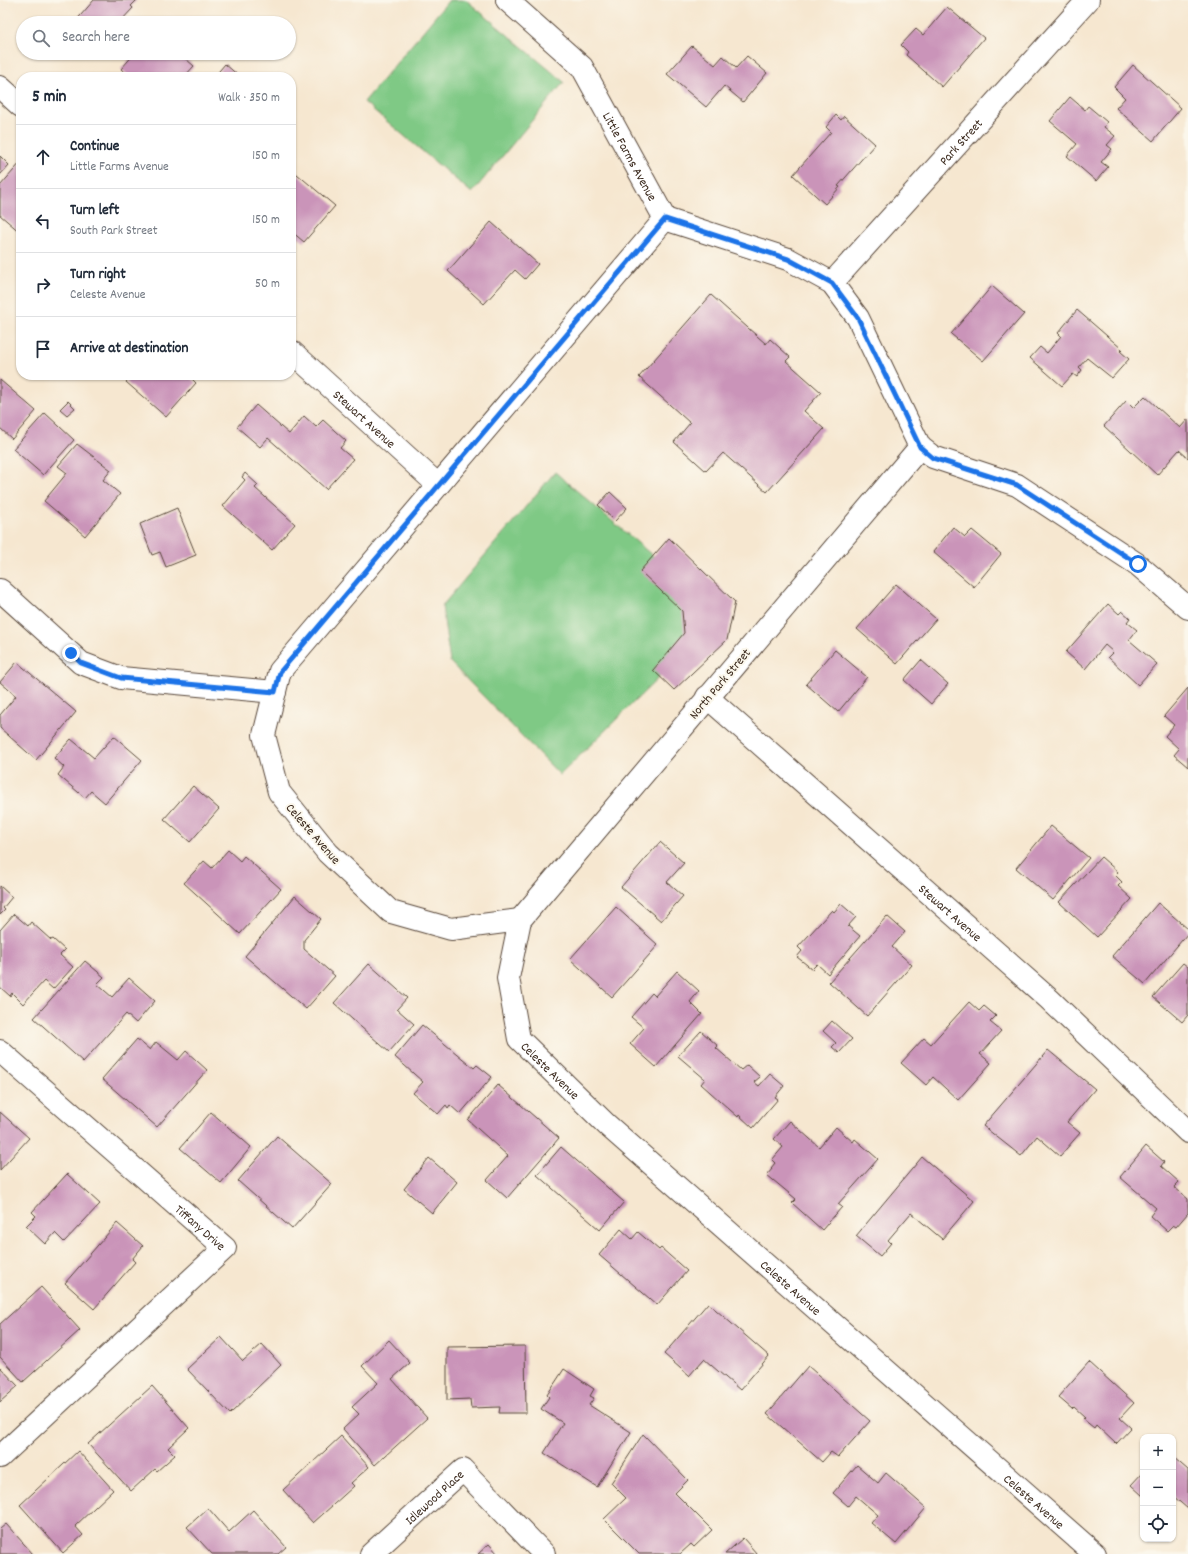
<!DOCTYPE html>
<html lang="en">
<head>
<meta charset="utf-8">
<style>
  :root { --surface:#fff; --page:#f2f2f3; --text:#1f2937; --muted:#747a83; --line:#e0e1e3 }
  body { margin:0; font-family:Dekko,sans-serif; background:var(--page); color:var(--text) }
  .controls { position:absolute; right:12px; bottom:12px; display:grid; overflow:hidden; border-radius:8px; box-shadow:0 1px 3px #0004 }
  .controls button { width:36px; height:36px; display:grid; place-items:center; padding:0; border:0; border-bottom:1px solid var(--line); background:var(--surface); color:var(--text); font:20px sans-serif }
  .stop { position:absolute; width:12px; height:12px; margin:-9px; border:3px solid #1a73e8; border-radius:50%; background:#fff }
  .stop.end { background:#1a73e8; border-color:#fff; box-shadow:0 1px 4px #0008 }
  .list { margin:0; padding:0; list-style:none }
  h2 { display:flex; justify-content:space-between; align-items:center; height:52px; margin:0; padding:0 16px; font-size:17px }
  h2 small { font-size:13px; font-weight:400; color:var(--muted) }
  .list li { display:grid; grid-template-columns:26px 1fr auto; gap:12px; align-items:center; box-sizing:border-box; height:64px; padding:0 16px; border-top:1px solid var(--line) }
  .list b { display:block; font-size:15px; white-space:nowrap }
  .list p { margin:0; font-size:13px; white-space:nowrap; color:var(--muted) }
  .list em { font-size:13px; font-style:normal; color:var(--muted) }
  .icon { flex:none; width:22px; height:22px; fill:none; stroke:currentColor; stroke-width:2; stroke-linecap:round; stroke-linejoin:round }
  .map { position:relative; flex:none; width:1188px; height:1554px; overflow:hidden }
  .search { position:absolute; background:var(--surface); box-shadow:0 1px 3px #0004; left:16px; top:16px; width:280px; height:44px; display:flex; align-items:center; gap:10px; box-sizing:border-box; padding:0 14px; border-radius:22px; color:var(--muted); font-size:15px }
  .panel { position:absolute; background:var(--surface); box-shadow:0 1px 3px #0004; left:16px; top:72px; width:280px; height:308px; border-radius:16px }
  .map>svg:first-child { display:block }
  .green { fill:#7fc985; stroke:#5d7a52 }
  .building { fill:#ca94b9 }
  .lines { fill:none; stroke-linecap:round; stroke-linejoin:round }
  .street-casing { stroke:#574639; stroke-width:24 }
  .street { stroke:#fff; stroke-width:22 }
  .route { stroke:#1a73e8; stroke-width:5 }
  .labels { text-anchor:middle; stroke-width:4; stroke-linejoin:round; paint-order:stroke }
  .street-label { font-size:13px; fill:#3b2a1e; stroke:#fbf7ec }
</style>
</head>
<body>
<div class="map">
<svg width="1188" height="1554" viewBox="0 0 1188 1554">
  <rect width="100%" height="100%" fill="#fbf7ec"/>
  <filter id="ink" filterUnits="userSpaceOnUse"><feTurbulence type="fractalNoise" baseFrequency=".025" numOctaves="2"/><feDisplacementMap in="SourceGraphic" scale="8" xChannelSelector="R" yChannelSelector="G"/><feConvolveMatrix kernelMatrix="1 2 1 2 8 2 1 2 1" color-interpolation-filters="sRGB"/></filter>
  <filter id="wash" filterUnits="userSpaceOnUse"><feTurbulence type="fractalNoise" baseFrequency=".012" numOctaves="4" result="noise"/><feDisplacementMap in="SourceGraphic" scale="16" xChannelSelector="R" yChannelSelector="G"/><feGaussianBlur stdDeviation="0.9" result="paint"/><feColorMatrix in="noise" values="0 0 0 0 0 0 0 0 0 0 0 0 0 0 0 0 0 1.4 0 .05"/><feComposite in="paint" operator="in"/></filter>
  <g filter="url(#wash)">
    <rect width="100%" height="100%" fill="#f6e7d0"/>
    <!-- green -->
    <path class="green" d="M449 0H466L564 82 472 193 364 102Z
      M555 472 709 604 707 630 560 775 450 662 442 606Z"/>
    <g id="blocks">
      <!-- building -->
      <path class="building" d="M94 0H137L131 6 133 8 119 23H74Z
        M947 7 984 38 942 87 906 55 908 52 901 45 916 29 923 35Z
        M692 46 715 65 723 56 736 68 747 56 767 73 743 102 724 86 706 107 667 74Z
        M135 53H179L194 66 184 77H130L121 69Z
        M225 64 240 77H214Z
        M1133 65 1181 108 1153 141 1116 108 1125 98 1114 87Z
        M1070 97 1085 110 1088 106 1107 122 1104 127 1115 136 1107 145 1112 149 1101 162 1108 167 1096 181 1067 156 1077 144 1050 121Z
        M836 115 841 120 844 116 875 144 838 186 840 187 825 204 793 175 831 132 826 127Z
        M0 156 9 165 0 175Z
        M21 162V233L0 215V186Z
        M291 169 335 206 304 242 291 231Z
        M491 222 538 264 525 279 515 270 484 304 448 271Z
        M992 286 1024 314 983 361 951 334Z
        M711 295 766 344 770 339 790 357 786 361 821 392 804 411 824 429 767 492 723 453 706 471 674 442 690 423 639 377Z
        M1077 310 1122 349 1120 351 1129 359 1112 378 1087 358 1079 367 1082 370 1077 377 1073 374 1062 386 1030 358 1040 347 1047 353 1061 336 1058 333Z
        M133 375H194L191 378 196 383 166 417 126 382Z
        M0 380 36 411 12 439 0 428Z
        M1145 396 1180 428 1188 419V458L1179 450 1157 475 1104 426 1126 401 1133 408Z
        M68 401 75 408 67 415 60 409Z
        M256 405 289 434 304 416 316 427 323 420 346 441 340 448 353 459 326 489 268 438 260 447 237 427Z
        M45 413 74 440 43 475 13 449Z
        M77 444 111 470 103 480 120 494 85 536 44 501 67 473 58 466Z
        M245 473 258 485 255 488 295 524 272 550 223 506 245 480 242 477Z
        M610 492 627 508 615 521 598 505Z
        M177 508 196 555 166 567 160 552 152 555 140 524Z
        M953 527 965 537 972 530 1001 554 974 587 933 552Z
        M669 538 735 602 727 640 674 690 653 670 684 633 682 611 640 571Z
        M896 584 936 619 897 664 857 629Z
        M1108 604 1119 614 1122 611 1130 618 1127 622 1137 630 1129 640 1157 664 1138 685 1108 657 1113 652 1105 645 1085 669 1066 652Z
        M835 650 867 677 838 712 806 684Z
        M921 660 948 684 931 704 904 680Z
        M17 662 76 712 36 760 0 728V715L16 696 0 682Z
        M1188 688V767L1174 755 1179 749 1165 736 1174 725 1164 716Z
        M114 736 142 760 105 803 91 791 85 798 58 775 64 767 54 758 71 739 94 758Z
        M193 786 219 809 190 842 164 819Z
        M1051 826 1089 858 1053 900 1016 868Z
        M660 842 684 863 667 882 683 896 661 921 621 887Z
        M228 850 240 861 244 856 281 889 240 934 184 883 204 861 212 868Z
        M1101 857 1118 872 1115 875 1122 882 1118 886 1132 899 1097 937 1059 902Z
        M0 886 12 897 3 908 5 910 0 915Z
        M295 896 321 919 304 940V949L335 976 306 1009 245 956Z
        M1158 903 1188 929V933L1145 984 1112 956Z
        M841 904 856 917 848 926 860 936 828 974 817 964 812 969 797 957 802 951 798 947 832 910 834 912Z
        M616 907 658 945 612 997 570 959Z
        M14 914 28 926 31 922 51 940 53 939 65 950 60 955 73 967 53 989 44 981 23 1004 12 993 10 996 0 987V930Z
        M887 916 905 932 892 947 912 965 867 1016 829 982Z
        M85 961 104 977 97 984 112 997 129 978 155 1001 136 1023 126 1014 83 1062 34 1018Z
        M1183 963 1188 967V1015L1182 1022 1153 997Z
        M369 964 407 998 397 1009 414 1024 389 1052 334 1003Z
        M677 971 699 991 690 1002 702 1014 656 1067 630 1044 644 1028 631 1017 652 993 655 996Z
        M969 1002 979 1011 984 1006 996 1016 990 1022 1001 1031 980 1054 991 1063 958 1100 933 1077 926 1085 901 1063 924 1038 931 1044Z
        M832 1021 852 1039 839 1053 832 1047 836 1043 823 1031Z
        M422 1025 474 1068 477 1065 492 1077 460 1114 450 1105 448 1108 446 1105 438 1114 413 1093 423 1082 395 1057Z
        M701 1031 718 1046 716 1048 741 1070 747 1065 760 1077 754 1082 759 1086 770 1074 784 1086 775 1097 778 1099 753 1128 739 1115 738 1117 701 1084 705 1079 678 1056Z
        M137 1039 150 1050 156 1042 178 1060 186 1051 207 1070 157 1127 102 1079Z
        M1048 1050 1095 1089 1067 1122 1080 1133 1060 1156 1037 1136 1021 1156 983 1126Z
        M498 1085 559 1138 507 1198 487 1180 508 1156 468 1120Z
        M0 1112 29 1138 0 1170Z
        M211 1112 251 1147 221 1183 180 1148Z
        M790 1121 819 1147 836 1127 853 1142 855 1139 878 1159 838 1204 842 1207 822 1230 792 1203 796 1199 767 1175 772 1169 771 1168 775 1163 772 1160 783 1147 774 1139Z
        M277 1136 332 1184 292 1229 238 1181Z
        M1146 1146 1164 1162 1161 1166 1179 1182 1174 1187 1188 1199V1213L1176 1227 1173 1225 1167 1231 1150 1216 1156 1208 1120 1177Z
        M561 1147 624 1202 600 1230 537 1175Z
        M922 1157 974 1201 942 1239 911 1213 888 1240 891 1243 880 1256 856 1236Z
        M429 1158 457 1182 432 1213 404 1189Z
        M67 1174 100 1204 64 1242 55 1233 45 1244 26 1226 36 1216 32 1212Z
        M117 1223 143 1246 132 1259 135 1262 94 1309 65 1283Z
        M621 1229 632 1239 638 1232 659 1250 661 1248 687 1271 657 1305 599 1255Z
        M41 1287 80 1330 23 1382 0 1357V1324Z
        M708 1303 769 1356 740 1390 704 1359 689 1376 664 1354Z
        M221 1337 243 1361 262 1344 281 1365 230 1414 187 1369Z
        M389 1340 410 1363 392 1379 427 1418 375 1465 343 1429 359 1414 352 1407 378 1383 362 1366Z
        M525 1346 526 1413H499L500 1407 471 1408 470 1399 447 1400V1347Z
        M1089 1362 1134 1403 1120 1418 1131 1428 1116 1444 1096 1425 1094 1428 1083 1419 1085 1417 1074 1407 1072 1409 1058 1397Z
        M808 1366 870 1421 838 1457 831 1452 822 1462 767 1414Z
        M0 1367 18 1386 0 1402Z
        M564 1369 594 1389 590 1396 594 1398 589 1405 631 1432 597 1487 544 1453 563 1423 541 1409 549 1397 547 1395Z
        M152 1386 189 1428 168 1448 175 1455 157 1471 155 1469 131 1491 88 1444Z
        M643 1434 688 1480 675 1493 712 1530 694 1547 691 1544 680 1554H639L604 1519 626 1498 611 1483Z
        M341 1436 369 1467 351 1483 354 1486 313 1523 283 1490Z
        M78 1451 113 1490 75 1526 83 1535 63 1553 20 1505Z
        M1173 1457 1188 1470V1509L1173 1496Z
        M857 1465 878 1483 886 1473 926 1508 896 1544 871 1523 878 1515 856 1496 848 1506 833 1493Z
        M1143 1472V1496L1131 1485Z
        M208 1508 229 1532 253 1510 286 1547 278 1554H212L187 1527Z
        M6 1524 33 1554H0V1529Z
        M743 1538 757 1554H725Z
        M489 1544 498 1554H478Z"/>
    </g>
  </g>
  <g filter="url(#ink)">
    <use href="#blocks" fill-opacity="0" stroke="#574639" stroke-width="1"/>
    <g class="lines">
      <!-- street casing -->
      <g class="street-casing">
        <g id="street">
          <path id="s1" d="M507 0 582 67 665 219 788 259 832 283 858 318 920 447 933 457 1017 485 1137 564 1188 608"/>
          <path d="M0 87 21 106"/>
          <path id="s2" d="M832 283 1088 0"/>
          <path id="s3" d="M291 351 438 485"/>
          <path id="s4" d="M920 447 520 920 508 978 519 1039 607 1125 1095 1554"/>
          <path d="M0 590 81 663 121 678 275 692"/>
          <path id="s5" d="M707 697 1049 999 1188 1132"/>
          <path d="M520 920 451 929 391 912 328 853 279 792 264 735 280 671 665 219"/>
          <path id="s6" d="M0 1051 225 1248 0 1457"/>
          <path id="s7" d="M371 1554 463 1470 544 1554"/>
        </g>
      </g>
      <!-- street -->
      <use href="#street" class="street"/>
    </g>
  </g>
  <g class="lines" filter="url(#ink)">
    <!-- route -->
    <path class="route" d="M71 653 81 663 121 678 275 692 280 672 665 219 788 259 832 283 858 318 920 447 933 458 1017 485 1138 564"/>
  </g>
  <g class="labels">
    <!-- street labels -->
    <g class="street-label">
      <text dy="5" stroke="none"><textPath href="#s2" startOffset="191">Park Street</textPath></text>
      <text dy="5" stroke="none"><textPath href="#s1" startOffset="202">Little Farms Avenue</textPath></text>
      <text dy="5" stroke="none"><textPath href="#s3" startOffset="100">Stewart Avenue</textPath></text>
      <text transform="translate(719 683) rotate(-50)" y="5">North Park Street</text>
      <text transform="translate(314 833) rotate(49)" y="5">Celeste Avenue</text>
      <text dy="5" stroke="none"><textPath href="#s5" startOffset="325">Stewart Avenue</textPath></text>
      <text dy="5" stroke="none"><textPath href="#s4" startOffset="785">Celeste Avenue</textPath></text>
      <text dy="5" stroke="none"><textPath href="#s6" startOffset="267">Tiffany Drive</textPath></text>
      <text dy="5" stroke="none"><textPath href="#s4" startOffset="1109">Celeste Avenue</textPath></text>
      <text dy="5" stroke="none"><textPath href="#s7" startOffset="85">Idlewood Place</textPath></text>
      <text dy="5" stroke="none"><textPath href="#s4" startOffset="1433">Celeste Avenue</textPath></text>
    </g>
  </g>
</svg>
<div class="controls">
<button>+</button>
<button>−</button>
<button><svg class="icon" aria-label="locate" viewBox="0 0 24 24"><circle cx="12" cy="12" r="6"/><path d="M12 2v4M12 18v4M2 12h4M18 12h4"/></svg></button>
</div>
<div class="stop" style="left:1138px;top:564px"></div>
<div class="stop end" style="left:71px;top:653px"></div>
<div class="search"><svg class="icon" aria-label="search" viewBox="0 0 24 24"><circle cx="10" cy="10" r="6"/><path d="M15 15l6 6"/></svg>Search here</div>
<section class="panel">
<h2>5 min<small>Walk · 350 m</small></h2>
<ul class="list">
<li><svg class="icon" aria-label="ahead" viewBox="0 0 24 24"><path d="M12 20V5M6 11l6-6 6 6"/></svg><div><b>Continue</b><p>Little Farms Avenue</p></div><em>150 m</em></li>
<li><svg class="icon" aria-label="left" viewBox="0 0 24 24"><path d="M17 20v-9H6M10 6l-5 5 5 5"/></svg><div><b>Turn left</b><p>South Park Street</p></div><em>150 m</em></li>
<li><svg class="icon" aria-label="right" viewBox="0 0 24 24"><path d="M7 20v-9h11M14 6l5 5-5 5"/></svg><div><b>Turn right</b><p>Celeste Avenue</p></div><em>50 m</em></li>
<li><svg class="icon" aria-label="arrive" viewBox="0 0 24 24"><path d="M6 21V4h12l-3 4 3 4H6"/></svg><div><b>Arrive at destination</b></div></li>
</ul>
</section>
</div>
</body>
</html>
